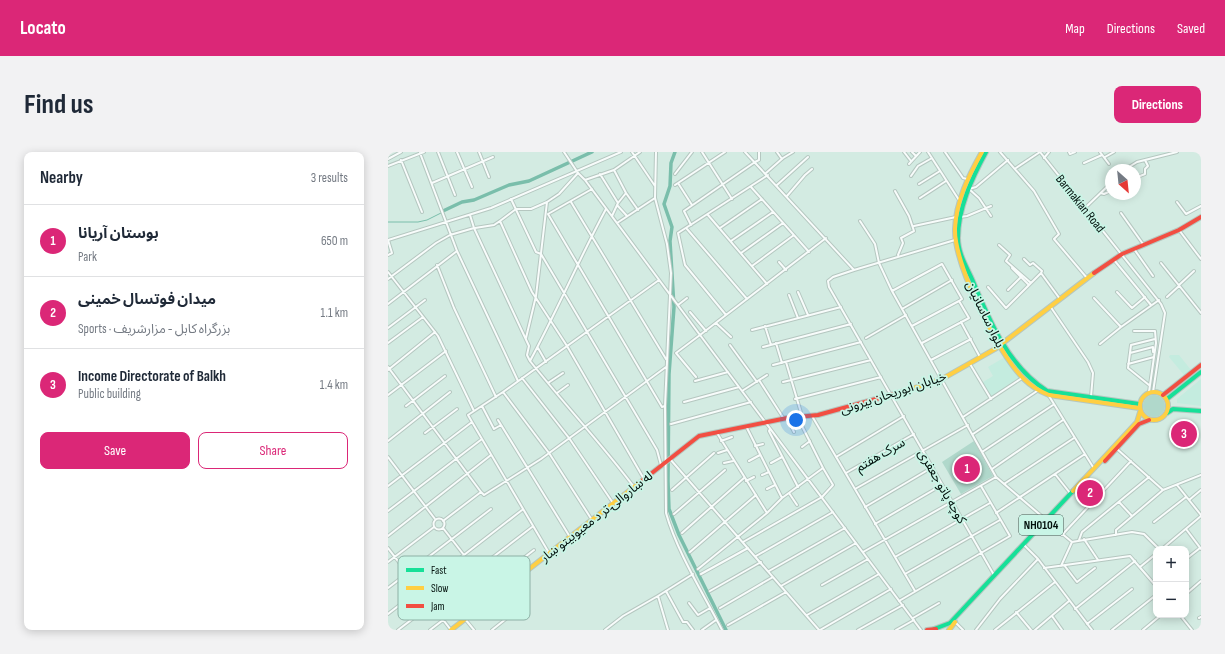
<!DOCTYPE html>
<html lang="en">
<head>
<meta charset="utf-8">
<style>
  :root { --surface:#fff; --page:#f2f2f3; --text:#1f2937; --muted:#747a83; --line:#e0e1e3; --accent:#db2777 }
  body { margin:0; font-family:"Sofia Sans Condensed","Noto Sans Arabic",sans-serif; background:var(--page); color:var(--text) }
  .controls { position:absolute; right:12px; bottom:12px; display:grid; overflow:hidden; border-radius:8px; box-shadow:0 2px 10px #0003 }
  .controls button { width:36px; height:36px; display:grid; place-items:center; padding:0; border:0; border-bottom:1px solid var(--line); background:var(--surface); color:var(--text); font:20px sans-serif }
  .compass { position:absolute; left:717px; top:12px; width:36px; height:36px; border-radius:50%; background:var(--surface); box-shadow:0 2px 10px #0003; rotate:153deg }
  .you { position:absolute; left:408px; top:268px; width:14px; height:14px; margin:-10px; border:3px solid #fff; border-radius:50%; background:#1a73e8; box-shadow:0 0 0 6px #1a73e833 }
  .badge { display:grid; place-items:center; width:26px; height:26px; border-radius:50%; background:var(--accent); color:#fff; font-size:13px; font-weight:700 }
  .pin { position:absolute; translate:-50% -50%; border:2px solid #fff; box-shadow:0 1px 4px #0006 }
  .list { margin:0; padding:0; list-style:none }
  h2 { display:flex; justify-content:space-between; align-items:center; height:52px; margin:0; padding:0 16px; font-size:17px }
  h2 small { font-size:13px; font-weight:400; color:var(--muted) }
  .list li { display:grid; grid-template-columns:26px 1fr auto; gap:12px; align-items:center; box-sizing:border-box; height:72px; padding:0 16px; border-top:1px solid var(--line) }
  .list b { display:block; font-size:15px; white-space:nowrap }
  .list p { margin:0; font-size:13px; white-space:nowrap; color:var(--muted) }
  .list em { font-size:13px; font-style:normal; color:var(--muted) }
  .actions { display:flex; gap:8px; padding:12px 16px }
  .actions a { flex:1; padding:9px 0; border:1px solid var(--accent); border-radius:8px; text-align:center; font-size:14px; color:var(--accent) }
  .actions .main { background:var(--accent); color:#fff }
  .map { position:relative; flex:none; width:813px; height:478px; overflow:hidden; border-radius:8px }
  header { display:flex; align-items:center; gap:24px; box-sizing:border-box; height:56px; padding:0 20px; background:var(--accent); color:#fff }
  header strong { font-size:19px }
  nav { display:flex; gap:22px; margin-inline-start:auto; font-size:14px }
  .intro { display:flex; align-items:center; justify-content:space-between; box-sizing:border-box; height:96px; padding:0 24px }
  h1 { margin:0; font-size:28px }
  .button { padding:10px 18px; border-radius:8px; background:var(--accent); color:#fff; font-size:14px; font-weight:700 }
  main { display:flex; gap:24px; padding:0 24px }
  aside { flex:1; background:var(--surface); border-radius:8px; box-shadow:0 2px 10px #0003 }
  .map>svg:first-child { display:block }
  .built { fill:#c4ecdf }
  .green { fill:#b0d8cb }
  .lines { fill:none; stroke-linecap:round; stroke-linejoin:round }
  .stream { stroke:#7abeab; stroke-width:1 }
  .river { stroke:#7abeab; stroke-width:3.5 }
  .street-casing { stroke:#b5c7c0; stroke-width:4 }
  .fast-casing { stroke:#b5c7c0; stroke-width:6 }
  .slow-casing { stroke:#b5c7c0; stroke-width:6 }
  .jam-casing { stroke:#b5c7c0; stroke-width:6 }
  .street { stroke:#f8fcfb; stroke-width:2 }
  .fast { stroke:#16e098; stroke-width:4 }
  .slow { stroke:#ffcf43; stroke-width:4 }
  .jam { stroke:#f24e42; stroke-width:4 }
  .labels { text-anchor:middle; stroke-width:3.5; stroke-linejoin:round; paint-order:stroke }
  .shield { fill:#c9f5e6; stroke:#3e554d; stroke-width:1 }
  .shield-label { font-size:12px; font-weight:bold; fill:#02100c }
  .street-label { font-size:13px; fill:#02100c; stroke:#c9f5e6 }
  .key { fill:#c9f5e6; stroke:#8db0a5; stroke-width:1 }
  .key-label { font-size:11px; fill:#02100c }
</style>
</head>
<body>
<header>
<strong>Locato</strong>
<nav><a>Map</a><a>Directions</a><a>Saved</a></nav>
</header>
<div class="intro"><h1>Find us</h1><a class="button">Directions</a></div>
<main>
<aside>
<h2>Nearby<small>3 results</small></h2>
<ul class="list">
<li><span class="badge">1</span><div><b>بوستان آریانا</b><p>Park</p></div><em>650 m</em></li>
<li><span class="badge">2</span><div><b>میدان فوتسال خمینی</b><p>Sports · بزرگراه کابل - مزارشریف</p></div><em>1.1 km</em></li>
<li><span class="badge">3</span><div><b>Income Directorate of Balkh</b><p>Public building</p></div><em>1.4 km</em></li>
</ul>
<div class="actions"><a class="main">Save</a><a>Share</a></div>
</aside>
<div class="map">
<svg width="813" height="478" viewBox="0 0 813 478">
  <rect width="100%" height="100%" fill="#d3ebe2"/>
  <!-- built -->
  <path class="built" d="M782 203H791L803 218 796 223 781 205Z
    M617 205 632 225 603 245 595 230 605 224 600 215Z
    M813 227V254L789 251V247Z"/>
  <!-- green -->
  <path class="green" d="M755 254a11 11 0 1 1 22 0a11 11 0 1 1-22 0Z
    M586 289 605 324 573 342 554 310Z"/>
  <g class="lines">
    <!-- stream -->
    <path class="stream" d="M0 70H30L39 68 53 61"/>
    <!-- river -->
    <path class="river" d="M287 0 283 11 282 34 276 52 284 75 282 89 286 155 281 222 280 329 281 357 291 383 338 478
      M55 59 74 50 86 48 121 33 141 29 204 0"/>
    <!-- street casing -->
    <g class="street-casing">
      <path id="street" d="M50 0 67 43
        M69 0 84 35
        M91 0 101 25
        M176 0 190 21 197 28 312 183 288 201 308 225
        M244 0 267 34
        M268 0 267 46 279 92 283 121 277 254 278 361C289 400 315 441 334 478
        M314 0 344 47
        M357 0 466 118 567 88
        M389 0 394 7
        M516 0 523 9
        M524 0 528 4
        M540 0 571 48
        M557 0 575 26 579 27
        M612 0 646 39 671 82 666 87 699 126
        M681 0 682 2 687 0
        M712 0 721 12
        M32 1 69 99 130 229
        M717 5 726 0
        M656 6 661 0
        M0 7 13 0
        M13 8 34 60
        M696 11 714 3
        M521 12 532 0
        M0 14 36 0
        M628 16 652 0 773 152 777 161 765 240
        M226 18 238 41 250 58
        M736 18 749 10 789 0
        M378 21 395 6 405 0
        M212 22 230 51
        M287 22 304 0
        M523 24 530 14 544 6
        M747 26 757 22V17L760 14 757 8
        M197 28 226 18 252 0
        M44 31 105 5
        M290 31 304 53
        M531 32 552 19
        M287 33 337 0
        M389 33 420 5
        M363 35 421 100
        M581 37 588 35 620 8
        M581 37 591 46 603 64
        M507 39 521 64 526 79 513 86 515 91 510 103
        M713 41 716 42 723 39
        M399 44 417 23 424 17
        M532 46 558 29
        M123 47 148 100 153 102 269 298 273 313
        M183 50 278 207
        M789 50 798 62 813 54
        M229 53 239 64
        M697 56 723 31
        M733 61 755 92
        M160 62 274 255 277 254
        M160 62 204 37
        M82 63 86 76 141 194 139 203 142 209C176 252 213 291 246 335
        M320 63 379 132
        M224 64 230 51 238 41
        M572 65 579 64 603 54
        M112 69 128 57H143L159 50
        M472 69 487 92 491 111 504 139 608 325 657 367
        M229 71 267 46
        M303 73 296 59 367 10 371 8V0
        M526 74 568 65
        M87 76 106 73 112 69 144 140 179 194 256 327
        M332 76 374 47
        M299 77 359 147
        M791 78 813 107
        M438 86 312 183 533 478
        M0 88 103 56 233 0
        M0 88 4 101 0 103
        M343 89 385 60
        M611 93 622 103 618 109 643 131
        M746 97 765 124
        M353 101 395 71
        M636 107 642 113 645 111 654 119 653 121 672 147
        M726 108 763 153
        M391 110 398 118
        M773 111 813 161
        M49 113 66 156 108 245
        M364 114 406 83
        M624 116 641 133
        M466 118 445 125 440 129 441 135 606 423
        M0 120 50 184 86 259
        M0 127 48 91 62 83 86 76
        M791 133 806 119
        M600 135 618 156 653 121
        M620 138 633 125
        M504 139 554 112 574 147 571 149 581 166 534 191
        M410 140 420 163
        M729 140 744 156 757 145
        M401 143 410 166
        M779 145 791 134
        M706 146 733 175 771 148
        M0 152 69 99
        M290 153 299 146
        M662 154 700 210 705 221 703 245
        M514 157 564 128
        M302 160 318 179
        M338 163 297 113 290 81 380 23
        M573 170 592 205
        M328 171 343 185
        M377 174 383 193
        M524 174 571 149
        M0 176 37 148
        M364 178 453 155
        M746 179H767L768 191 761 240
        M138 186 148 144 159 50 171 42 190 21
        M478 186 518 163
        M0 191 35 165
        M388 191 394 211
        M712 192 733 175
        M342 193 369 230
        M375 195 463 172
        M150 196 158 210
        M742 201 765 195V200
        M543 208 583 187
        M142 209C169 159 191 107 218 57
        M398 210 414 264
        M582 212 603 247
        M740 212 766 205
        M385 213 473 190
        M0 215 93 340
        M0 218 47 180
        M134 226 181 286 225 351
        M371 228 396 267
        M307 229 340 220
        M395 230 483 208
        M160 231 175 221
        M761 233 740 216 743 193 767 187
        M354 239 379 223
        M115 240 161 301 204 368
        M169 241 180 233
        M0 243 58 199
        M661 244 705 315
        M407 247 493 225
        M296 250 351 235
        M18 254 57 224
        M94 254 106 277 113 273
        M424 264 527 439
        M575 265 634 226
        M399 266 406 280
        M110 268 182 385
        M84 270 161 401
        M283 272 363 250
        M358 274 394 346
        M382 277 381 279 410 335
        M37 281 69 257
        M329 281 379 361
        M585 282 649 239
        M0 289 62 240
        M333 289 344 285
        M367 294 375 292
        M414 295 422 289
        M729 297 775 338
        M594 300 665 253
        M330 301 339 298
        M0 305 47 367
        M448 305 516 264
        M282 307 431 478
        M361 309 372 303
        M336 311 345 309
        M383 311 394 305
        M604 317 675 268
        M458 321 526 282
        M667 322 682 341
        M374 323 381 320
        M358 329 366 325
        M616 332 686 286
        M789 333 813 363
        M0 334 84 270 80 263 115 240 271 128
        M379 337 387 333
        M467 337 580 273
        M284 338 326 301
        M401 341 409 353
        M801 348 813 338
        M731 350 744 364
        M477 355 545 315
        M0 359 94 287
        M608 361 697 302
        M286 362 337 318
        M45.5 372a5.5 5.5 0 1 1 11 0a5.5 5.5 0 1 1-11 0Z
        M55 369 93 340 96 343 153 307 278 215
        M660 370 684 390 744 380 756 382 771 397
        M766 370 798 345
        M487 372 554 333
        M55 376 107 443
        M798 377 813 397
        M294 381 356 326
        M674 383 743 309
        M728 383V378L775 338 813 323
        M0 384 103 303
        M696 387 710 408
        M691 388 694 380 761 325
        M355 390 434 345 445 333 435 316
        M636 393 650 407 704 478
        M0 396 63 478
        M774 397 813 364
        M302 400 368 343
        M475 400 608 325
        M368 404 445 360
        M507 405 602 351
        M798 407 812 396
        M0 410 46 375
        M676 413 689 430 707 416
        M673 414 684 390
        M752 415 768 402
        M656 416 742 404 768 434
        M310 417 379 361 394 346 435 316 410 266
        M381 419 457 376
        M313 422 360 396
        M517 422 612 368
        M434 433 480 407
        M393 434 468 391
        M0 436 103 357
        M278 439 295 470H299L305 478
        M322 439 373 410
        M798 442 813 429
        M511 449 622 384 593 334
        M301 451 310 463 322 456
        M332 456 385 425
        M687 457 747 409
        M628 460 643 478
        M0 462 134 358
        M419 463 491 422
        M792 463 804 478
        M664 464 674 478
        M525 466 551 451
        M811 466 813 465
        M77 467 86 478
        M567 470 575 478
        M699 472 744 437
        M340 473 398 440
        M10 478 144 375
        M42 478 146 398
        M104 478 119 466
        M217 478 235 464 270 444
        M280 478 270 444 305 422
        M314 478 328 468
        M432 478 503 437
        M470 478 515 453
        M508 478 526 468
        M588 478 612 447 650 407
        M607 478 667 430
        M647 478 681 449
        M724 478 768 443
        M755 478 773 463"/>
    </g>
    <!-- fast casing -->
    <g class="fast-casing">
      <path id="fast" d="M598 0C584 26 570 56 570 86 570 101 578 114 584 127 601 168 620 214 659 239L751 252
        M779 247 813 220
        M779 261 785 257 813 259
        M546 477 562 471 685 339"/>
    </g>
    <!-- slow casing -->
    <g class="slow-casing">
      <path id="slow" d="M594 0C581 23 568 49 567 77 566 112 610 202 636 227 643 234 651 239 661 243L751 256
        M517 239 554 227 607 197 706 121
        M752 254a14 14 0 1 1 28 0a14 14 0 1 1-28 0Z
        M685 339 749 270 752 260
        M63 478 255 328
        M561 478 567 470"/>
    </g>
    <!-- jam casing -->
    <g class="jam-casing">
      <path id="jam" d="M706 121 734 102 791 78 813 65
        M775 243 813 213
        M717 309 751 272 761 268
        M255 328 311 284 399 266 430 263 517 239
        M539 478 548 477"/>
    </g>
    <!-- street -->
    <use href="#street" class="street"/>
    <!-- fast -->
    <use href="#fast" class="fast"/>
    <!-- slow -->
    <use href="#slow" class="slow"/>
    <!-- jam -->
    <use href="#jam" class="jam"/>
  </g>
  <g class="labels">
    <!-- shield labels -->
    <rect class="shield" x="631" y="363" width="44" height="20" rx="3"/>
    <g class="shield-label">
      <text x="653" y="377">NH0104</text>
    </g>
    <!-- street labels -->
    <g class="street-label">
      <text transform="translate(693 51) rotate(51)" y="5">Barmakian Road</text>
      <text transform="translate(598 162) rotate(64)" y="5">بلوار ساسانیان</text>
      <text transform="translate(505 240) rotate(-18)" y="5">خیابان ابوریحان بیرونی</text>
      <text transform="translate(492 302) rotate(-30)" y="5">سرک هفتم</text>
      <text transform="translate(555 334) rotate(60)" y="5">کوچه پاتو جعفری</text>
      <text transform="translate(208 364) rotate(-38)" y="5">له ښاروالۍ تر د معیوبیتو ښار</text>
    </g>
  </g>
  <!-- legend -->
  <rect x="10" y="404" width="132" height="64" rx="6" class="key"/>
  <rect x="18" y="416" width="18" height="4" fill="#16e098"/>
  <rect x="18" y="434" width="18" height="4" fill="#ffcf43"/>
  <rect x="18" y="452" width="18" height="4" fill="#f24e42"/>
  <g class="key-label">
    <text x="43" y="422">Fast</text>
    <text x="43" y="440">Slow</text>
    <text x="43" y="458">Jam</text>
  </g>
</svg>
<div class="controls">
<button>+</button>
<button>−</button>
</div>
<svg class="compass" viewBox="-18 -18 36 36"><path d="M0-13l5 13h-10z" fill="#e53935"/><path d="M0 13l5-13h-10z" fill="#747a83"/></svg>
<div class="you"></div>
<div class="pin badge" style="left:579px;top:317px">1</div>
<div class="pin badge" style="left:702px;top:341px">2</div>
<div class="pin badge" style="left:796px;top:282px">3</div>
</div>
</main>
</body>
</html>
